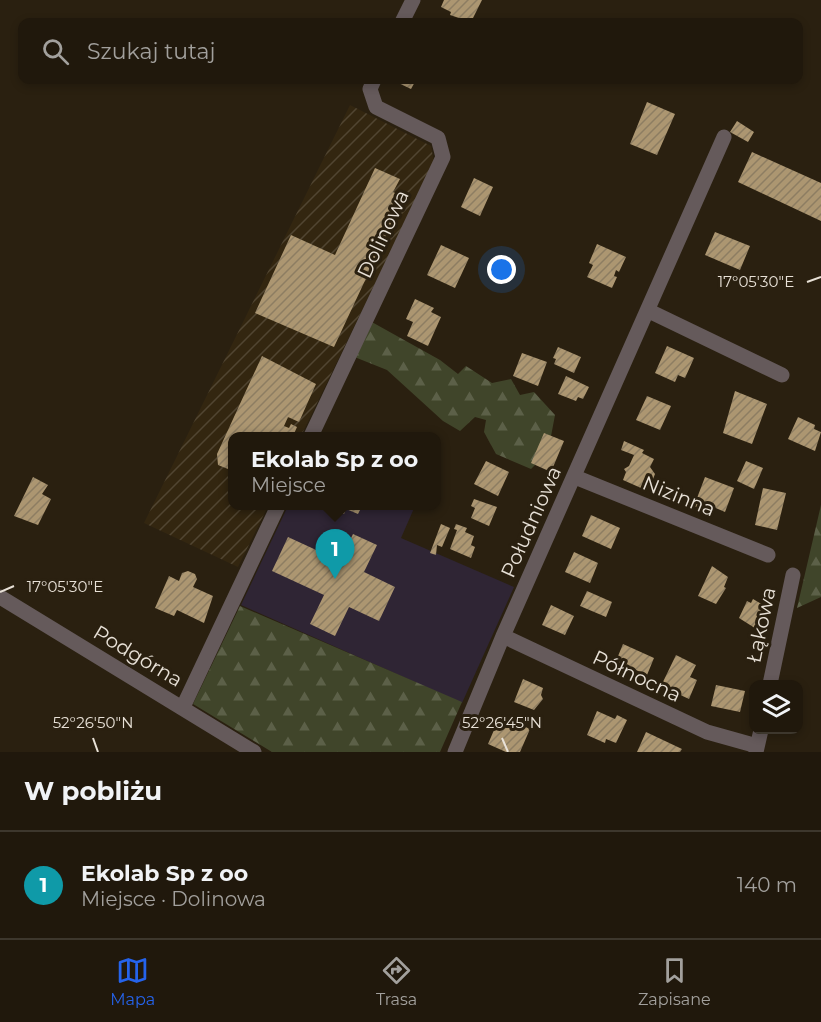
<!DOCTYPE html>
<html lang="pl">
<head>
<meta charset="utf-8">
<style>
  :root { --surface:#20180c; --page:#2d251a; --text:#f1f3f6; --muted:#a2a09d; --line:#3d372d; --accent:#2563eb }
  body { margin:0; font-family:Montserrat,sans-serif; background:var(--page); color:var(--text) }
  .controls { position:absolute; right:18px; bottom:18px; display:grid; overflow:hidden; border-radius:12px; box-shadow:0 3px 9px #0003 }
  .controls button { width:54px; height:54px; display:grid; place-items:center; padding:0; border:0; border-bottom:2px solid var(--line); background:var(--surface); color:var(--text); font:30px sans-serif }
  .you { position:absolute; left:502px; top:270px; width:21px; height:21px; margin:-15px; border:4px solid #fff; border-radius:50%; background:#1a73e8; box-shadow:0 0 0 9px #1a73e833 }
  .badge { display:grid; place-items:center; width:39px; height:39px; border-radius:50%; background:var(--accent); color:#fff; font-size:20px; font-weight:700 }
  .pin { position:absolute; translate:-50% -50px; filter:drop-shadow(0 2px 3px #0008) }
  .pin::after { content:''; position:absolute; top:32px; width:21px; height:18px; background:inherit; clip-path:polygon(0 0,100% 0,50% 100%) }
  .popup { position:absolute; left:228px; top:432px; width:213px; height:78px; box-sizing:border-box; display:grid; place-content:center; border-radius:12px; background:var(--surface); filter:drop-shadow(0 2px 4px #0005); font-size:20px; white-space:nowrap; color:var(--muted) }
  .popup b { font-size:22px; color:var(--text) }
  .popup::after { content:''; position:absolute; left:50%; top:100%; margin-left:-12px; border:12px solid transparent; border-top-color:var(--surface) }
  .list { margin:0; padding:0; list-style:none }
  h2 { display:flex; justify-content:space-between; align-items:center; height:78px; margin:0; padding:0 24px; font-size:26px }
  h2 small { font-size:20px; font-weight:400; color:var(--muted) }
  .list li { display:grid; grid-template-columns:39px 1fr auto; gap:18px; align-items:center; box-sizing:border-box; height:108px; padding:0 24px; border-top:2px solid var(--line) }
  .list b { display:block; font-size:22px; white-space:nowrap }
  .list p { margin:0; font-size:20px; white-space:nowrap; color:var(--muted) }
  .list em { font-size:20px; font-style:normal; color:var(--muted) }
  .icon { flex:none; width:33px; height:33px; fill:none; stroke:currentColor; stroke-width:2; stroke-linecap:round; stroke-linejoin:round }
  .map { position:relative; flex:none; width:821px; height:752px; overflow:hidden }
  .search { position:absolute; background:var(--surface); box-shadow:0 3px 9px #0003; left:18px; right:18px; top:18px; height:66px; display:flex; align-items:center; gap:15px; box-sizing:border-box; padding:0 21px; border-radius:12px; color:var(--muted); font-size:22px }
  .sheet { height:186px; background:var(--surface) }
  nav { display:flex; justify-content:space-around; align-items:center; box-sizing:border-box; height:84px; border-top:2px solid var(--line); background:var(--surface); font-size:16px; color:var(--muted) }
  nav a { display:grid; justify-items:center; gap:3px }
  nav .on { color:var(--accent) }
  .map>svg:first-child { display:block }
  .commercial { fill:#2f2534 }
  .industrial { fill:url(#industrial-furrows) }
  .forest { fill:url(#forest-firs) }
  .building { fill:url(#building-hatch) }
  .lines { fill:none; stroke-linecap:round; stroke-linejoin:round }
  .street { stroke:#655a5b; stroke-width:15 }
  .ticks { fill:none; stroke:#e8e1d7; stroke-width:2 }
  .labels { text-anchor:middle; stroke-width:6; stroke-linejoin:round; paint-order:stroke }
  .street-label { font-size:20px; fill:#e8e1d7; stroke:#2a2010 }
  .ticks-label { font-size:15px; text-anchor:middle; fill:#e8e1d7; stroke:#2a2010; stroke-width:6; stroke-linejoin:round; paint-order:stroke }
</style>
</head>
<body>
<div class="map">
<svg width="821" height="752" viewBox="0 0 821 752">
  <defs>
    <pattern id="industrial-furrows" width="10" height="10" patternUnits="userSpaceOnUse" patternTransform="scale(1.5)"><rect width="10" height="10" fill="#332610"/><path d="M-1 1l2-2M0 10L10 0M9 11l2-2" fill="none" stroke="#514532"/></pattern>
    <pattern id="forest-firs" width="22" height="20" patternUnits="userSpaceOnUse" patternTransform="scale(1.5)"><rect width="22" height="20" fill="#40452a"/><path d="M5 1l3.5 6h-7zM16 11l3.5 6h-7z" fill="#5c6048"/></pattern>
    <pattern id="building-hatch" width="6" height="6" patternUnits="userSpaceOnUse" patternTransform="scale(1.5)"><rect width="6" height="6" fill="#ac9671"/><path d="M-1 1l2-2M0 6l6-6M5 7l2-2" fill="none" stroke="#8d7d62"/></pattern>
  </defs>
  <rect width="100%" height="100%" fill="#2a2010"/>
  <!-- commercial -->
  <path class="commercial" d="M288 506H415L401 538 514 587 462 703 241 605Z"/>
  <!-- industrial -->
  <path class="industrial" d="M350 105 431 146 434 162 301 436H233V506H268L238 567 144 523Z"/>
  <!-- forest -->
  <path class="forest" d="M370 321 440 360 458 374 466 366 492 383 511 379 520 395 534 392 555 415 548 452 531 469 496 454 484 432 486 420 475 417 460 431 443 421 387 370 352 356Z
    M821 505V597L797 608Z
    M240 606 462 702 440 752H272L193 704Z"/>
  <!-- building -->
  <path class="building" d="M444 0H482L471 22 450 15 451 12 441 7Z
    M392 80H416L411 89Z
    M647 102 675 114 657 155 630 144Z
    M737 121 754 132 748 142 730 132Z
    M752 152 821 183V221L738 182Z
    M375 168 400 179 393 192 404 197 334 347 255 313 291 235 335 255Z
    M474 178 493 187 480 216 461 207Z
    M715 232 750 246 740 270 705 255Z
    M597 244 626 257 619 272 616 270 614 276 617 277 612 288 587 277 593 265 589 263Z
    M441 245 469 258 455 288 427 275Z
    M415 299 434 308 431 312 441 317 428 346 407 336 413 322 406 319Z
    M667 346 694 358 685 378 678 375 675 382 655 373Z
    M558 347 581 357 574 373 554 364 556 359 553 358Z
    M522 353 547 362 538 386 513 376Z
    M262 356 316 384 299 422 288 417 284 426 289 428 291 424 297 427 293 436H233V471L218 465 217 454Z
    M566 376 589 387 583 399 578 397 576 401 558 394Z
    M735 391 767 404 752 444 723 433Z
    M647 396 671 406 660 430 636 420Z
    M798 417 815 425 814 429 821 432 815 451 788 439Z
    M544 433 564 441 551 472 531 463Z
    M624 441 644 450 642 453 654 459 650 467 655 474 653 479 644 480 641 488 623 480 626 472 624 469 629 466 634 455 621 450Z
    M486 461 509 472 498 496 474 484Z
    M746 461 763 468 754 489 737 481Z
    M33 477 48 485 42 494 51 499 38 525 14 516Z
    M705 477 734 488 725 512 711 506 709 512 694 506Z
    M763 488 786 493 777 530 755 525Z
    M474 499 497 507 489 526 471 518 475 508 471 506Z
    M324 506H362L358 514 346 509 344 514Z
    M591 515 620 528 611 549 582 536Z
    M441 524 450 528 442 547 437 545 436 555 430 553Z
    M456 524 467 528 465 532 474 536 471 545 475 547 471 558 450 549 457 530 454 529Z
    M353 534 377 545 364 572 395 587 379 621 349 607 335 636 310 624 324 595 272 571 288 537 340 561Z
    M574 552 598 563 590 583 565 572Z
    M712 566 728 577 724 587 726 588 716 604 698 596Z
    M188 571 195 574 197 579 193 587 213 596 204 623 177 610 174 616 155 608 169 576 179 581 182 573Z
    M587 591 612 602 606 617 580 606Z
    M753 599 768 608 758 630 739 618 747 601 751 603Z
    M551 605 574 616 565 635 542 625Z
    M623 644 654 658 647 675 616 661Z
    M676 655 696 665 690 677 697 680 689 699 661 686Z
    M523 679 543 688 541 695 543 699 534 710 514 702Z
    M716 685 745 691 740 712 711 706Z
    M597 711 615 719 617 715 627 720 616 743 606 739 605 743 587 735Z
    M500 716 530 729 520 752H506L488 744Z
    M646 732 682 749 680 752H637Z"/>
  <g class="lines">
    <!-- street -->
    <path class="street" d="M402 22 413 0
      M649 311 782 375
      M311 436 443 157 438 138 376 107 370 89 374 80
      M575 477 768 555
      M0 597 254 752
      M503 636 707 732 757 746
      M770 684 793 575
      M183 707 278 506
      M455 752 503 636 724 137
      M756 752 761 730"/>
  </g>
  <!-- ticks -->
  <path class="ticks" d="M807 282 821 277M0 592 14 586M93 738 98 752M502 738 508 752"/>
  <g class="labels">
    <!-- street labels -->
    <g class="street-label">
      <text transform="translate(383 234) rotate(-65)" y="7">Dolinowa</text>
      <text transform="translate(679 496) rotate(22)" y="7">Nizinna</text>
      <text transform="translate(531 522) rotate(-66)" y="7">Południowa</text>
      <text transform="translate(761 625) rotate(-78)" y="7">Łąkowa</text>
      <text transform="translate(138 656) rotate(31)" y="7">Podgórna</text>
      <text transform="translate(637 676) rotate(25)" y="7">Północna</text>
    </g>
  </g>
  <g class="ticks-label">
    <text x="756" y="287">17°05'30"E</text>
    <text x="65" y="592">17°05'30"E</text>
    <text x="93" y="728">52°26'50"N</text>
    <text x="502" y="728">52°26'45"N</text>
  </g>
</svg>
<div class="controls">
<button><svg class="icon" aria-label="layers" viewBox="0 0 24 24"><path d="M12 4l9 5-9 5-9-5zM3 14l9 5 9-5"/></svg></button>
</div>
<div class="you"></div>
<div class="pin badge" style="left:335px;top:579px;background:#0f9aa8">1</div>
<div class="popup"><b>Ekolab Sp z oo</b>Miejsce</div>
<div class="search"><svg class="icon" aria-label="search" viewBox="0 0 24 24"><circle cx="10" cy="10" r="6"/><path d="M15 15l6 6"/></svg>Szukaj tutaj</div>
</div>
<section class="sheet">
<h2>W pobliżu<small></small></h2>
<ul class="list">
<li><span class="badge" style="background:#0f9aa8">1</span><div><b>Ekolab Sp z oo</b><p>Miejsce · Dolinowa</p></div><em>140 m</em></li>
</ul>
</section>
<nav>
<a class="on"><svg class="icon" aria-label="map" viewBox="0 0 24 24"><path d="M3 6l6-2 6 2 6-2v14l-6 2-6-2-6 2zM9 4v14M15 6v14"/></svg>Mapa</a>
<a><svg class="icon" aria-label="directions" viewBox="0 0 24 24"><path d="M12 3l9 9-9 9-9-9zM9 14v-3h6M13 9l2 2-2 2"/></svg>Trasa</a>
<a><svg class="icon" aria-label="saved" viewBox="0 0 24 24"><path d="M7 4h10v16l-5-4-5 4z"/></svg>Zapisane</a>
</nav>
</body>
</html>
